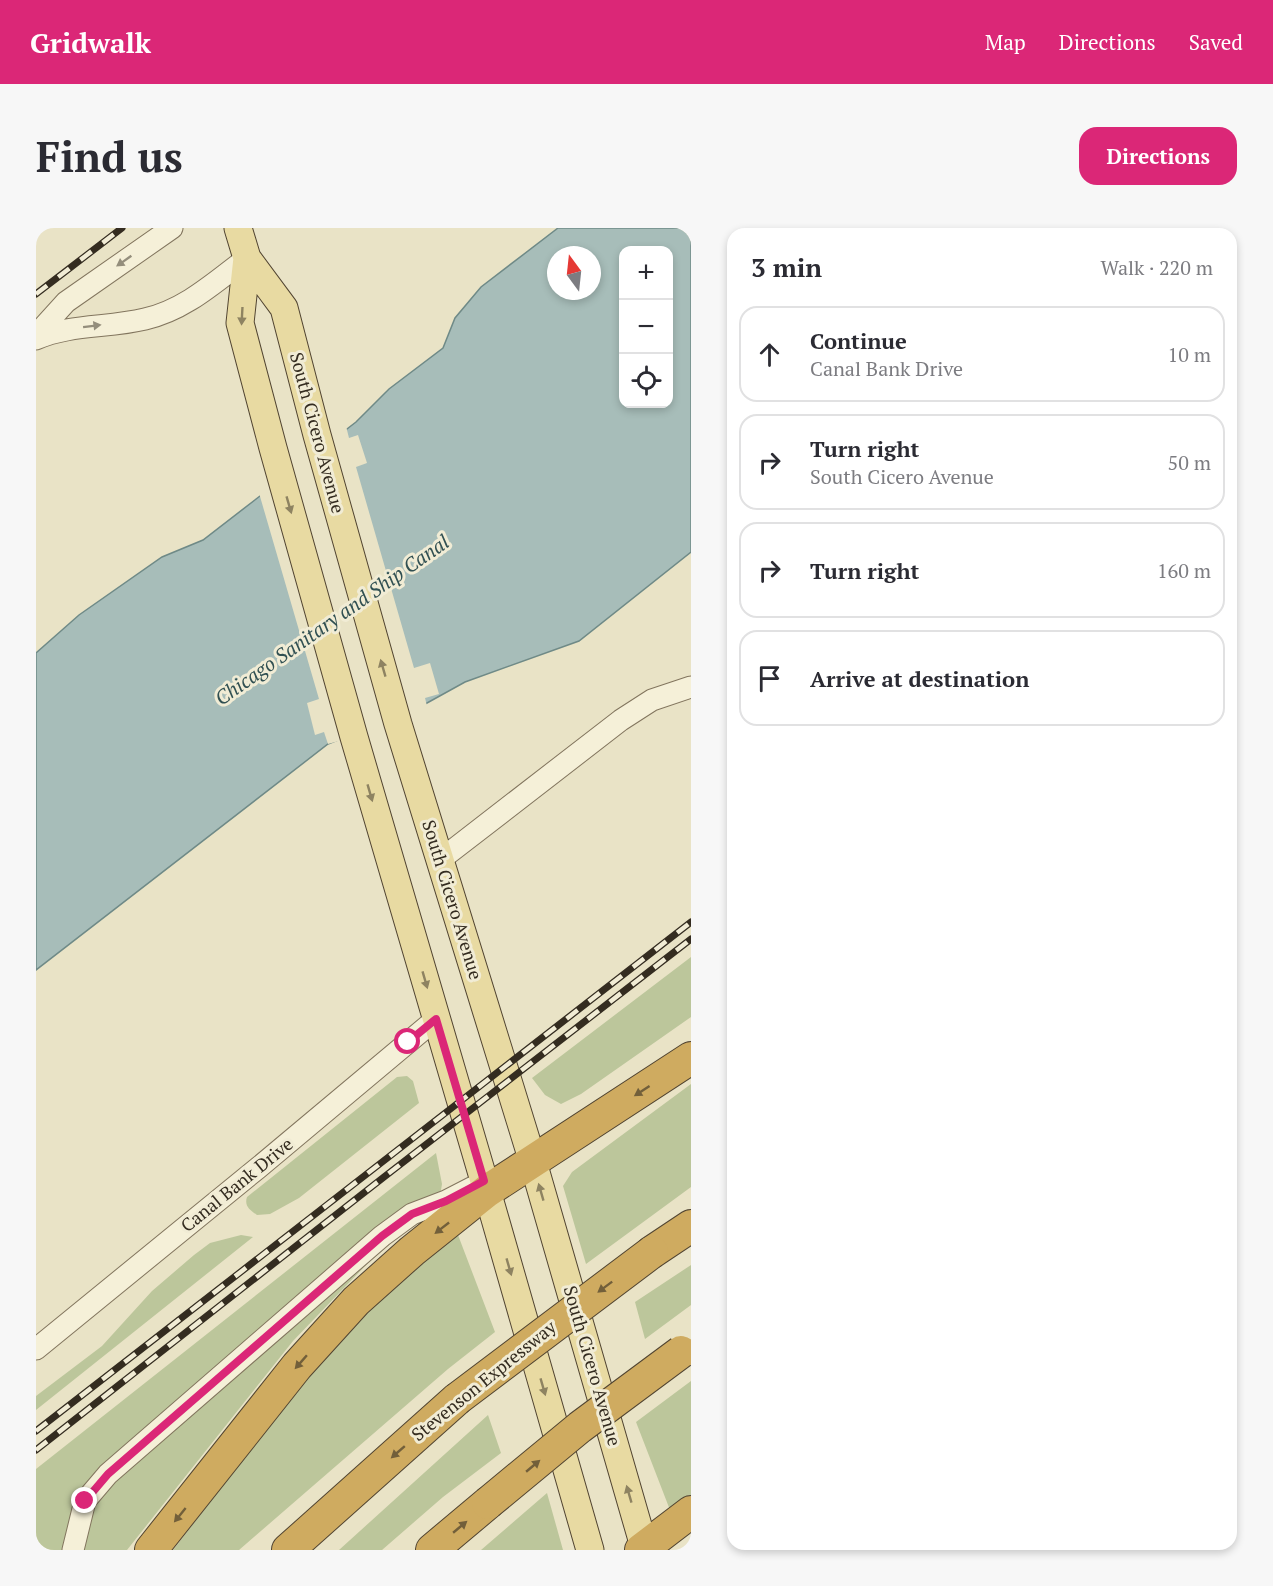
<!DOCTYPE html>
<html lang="en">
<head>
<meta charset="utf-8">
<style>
  :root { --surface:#fff; --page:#f7f7f7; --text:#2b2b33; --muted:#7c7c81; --line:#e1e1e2; --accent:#db2777 }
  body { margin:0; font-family:"PT Serif",serif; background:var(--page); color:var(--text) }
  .controls { position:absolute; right:18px; top:18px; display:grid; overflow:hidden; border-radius:12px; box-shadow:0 3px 9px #0003 }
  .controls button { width:54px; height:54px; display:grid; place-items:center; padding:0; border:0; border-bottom:2px solid var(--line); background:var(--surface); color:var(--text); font:30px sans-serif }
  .compass { position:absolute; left:511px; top:18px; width:54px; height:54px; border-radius:50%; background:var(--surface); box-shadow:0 3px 9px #0003; rotate:345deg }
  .stop { position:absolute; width:18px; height:18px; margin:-14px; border:4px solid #db2777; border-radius:50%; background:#fff }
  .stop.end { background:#db2777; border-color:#fff; box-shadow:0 2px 6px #0008 }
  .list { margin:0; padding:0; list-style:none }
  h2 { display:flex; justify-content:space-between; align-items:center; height:78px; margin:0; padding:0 24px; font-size:26px }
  h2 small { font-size:20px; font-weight:400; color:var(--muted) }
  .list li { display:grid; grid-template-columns:39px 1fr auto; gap:18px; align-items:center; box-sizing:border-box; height:96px; margin:0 12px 12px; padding:0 12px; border:2px solid var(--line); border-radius:18px }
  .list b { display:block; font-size:22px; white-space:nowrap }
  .list p { margin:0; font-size:20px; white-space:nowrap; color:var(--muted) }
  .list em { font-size:20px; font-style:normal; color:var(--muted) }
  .icon { flex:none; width:33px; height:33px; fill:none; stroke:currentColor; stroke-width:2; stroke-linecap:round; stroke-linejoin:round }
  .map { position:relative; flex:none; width:655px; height:1322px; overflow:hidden; border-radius:18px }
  header { display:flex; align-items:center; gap:36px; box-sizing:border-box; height:84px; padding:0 30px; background:var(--accent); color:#fff }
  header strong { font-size:28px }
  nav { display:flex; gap:33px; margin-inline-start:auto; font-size:21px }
  .intro { display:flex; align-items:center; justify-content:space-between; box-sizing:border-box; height:144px; padding:0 36px }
  h1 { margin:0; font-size:42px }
  .button { padding:15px 27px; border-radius:18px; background:var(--accent); color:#fff; font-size:21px; font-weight:700 }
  main { display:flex; gap:36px; padding:0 36px }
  aside { flex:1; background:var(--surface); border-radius:18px; box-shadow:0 3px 9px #0003 }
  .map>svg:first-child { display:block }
  .green { fill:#bcc69b }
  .water { fill:#a7bdb9; stroke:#6f8a87; stroke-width:1.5; fill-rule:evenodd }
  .pier { fill:#e9e3c6 }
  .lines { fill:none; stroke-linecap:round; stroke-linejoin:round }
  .minor-casing { stroke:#82755e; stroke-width:23 }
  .major-casing { stroke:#514431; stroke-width:29 }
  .highway-casing { stroke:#514431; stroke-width:34 }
  .minor { stroke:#f5f0d8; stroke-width:21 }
  .major { stroke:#e8daa2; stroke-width:27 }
  .highway { stroke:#cfab60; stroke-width:32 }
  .rail-casing { stroke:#342c20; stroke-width:7 }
  .rail { stroke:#f1ecd5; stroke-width:4.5; stroke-dasharray:14; stroke-linecap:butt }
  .highway-bridge-casing { stroke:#514431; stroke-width:34; stroke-linecap:butt }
  .highway-bridge { stroke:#cfab60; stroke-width:32 }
  .oneway { fill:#948e7c }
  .oneway2 { fill:#8e8361 }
  .oneway3 { fill:#725f3a }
  .route { stroke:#db2777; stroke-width:8 }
  .labels { text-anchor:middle; stroke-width:6; stroke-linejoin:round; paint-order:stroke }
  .street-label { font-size:18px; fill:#342c20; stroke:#f1ecd5 }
  .water-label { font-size:20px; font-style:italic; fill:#315052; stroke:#f1ecd5 }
</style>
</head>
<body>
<header>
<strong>Gridwalk</strong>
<nav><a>Map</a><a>Directions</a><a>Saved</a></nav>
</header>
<div class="intro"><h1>Find us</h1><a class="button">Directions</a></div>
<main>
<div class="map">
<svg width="655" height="1322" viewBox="0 0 655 1322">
  <rect width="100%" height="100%" fill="#e9e3c6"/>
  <!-- green -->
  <path class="green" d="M655 729V789L545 866 525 876 509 867 496 850Z
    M371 848 377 853 383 875 263 970 234 986 221 987C214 982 208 978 211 969L361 849Z
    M655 856V959L550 1036 527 958 536 944Z
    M400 925 406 956 403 974 331 1036 257 1113 91 1322H0V1241Z
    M205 1007 217 1009 0 1182V1168L66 1118 116 1063 158 1027 174 1015Z
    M422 1007 459 1104 412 1141 203 1322H137C225 1209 305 1092 422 1007Z
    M655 1037V1077L609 1111 599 1074Z
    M655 1153V1267L634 1282 600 1194Z
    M452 1187 465 1225 407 1269 346 1322H303Z
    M511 1265 527 1322H445Z"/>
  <!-- water -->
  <path class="water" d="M522 0H655V324L543 413 429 454 382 480 292 516 0 742V425L43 387 126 329 167 312 320 194 353 161 407 120 419 90 445 59ZM588 22H632V176H588ZM520 27H556V63H520Z"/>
  <!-- pier -->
  <path class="pier" d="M310 198 313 210 322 207 331 235 320 239 378 440 394 435 403 466 389 470 391 478 383 483 321 508 292 516 288 504 279 507 271 475 283 471 223 265Z"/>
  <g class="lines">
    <!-- minor casing -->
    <g class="minor-casing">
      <path id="minor" d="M0 107 30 74 136 0
        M0 111C34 96 72 100 109 91 149 82 179 54 211 30
        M404 632 585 492 616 472 655 459
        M0 1121 222 940 400 791
        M37 1322 49 1273 72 1246 346 1008 376 986 410 973 445 955"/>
    </g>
    <!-- major casing -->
    <g class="major-casing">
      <path id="major" d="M202 0 211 30 248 80 281 207 362 496 497 934 609 1322
        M211 30 204 95 237 220 318 509 451 963 554 1322"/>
    </g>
    <!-- highway casing -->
    <g class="highway-casing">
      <path id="highway" d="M616 1024 655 998
        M115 1322 261 1138 320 1073 376 1023 451 963 655 830
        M252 1322 421 1171
        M396 1322 452 1275
        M605 1322 655 1284"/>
    </g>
    <!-- minor -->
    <use href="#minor" class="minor"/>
    <!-- major -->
    <use href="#major" class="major"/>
    <!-- highway -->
    <use href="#highway" class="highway"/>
    <!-- rail casing -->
    <g class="rail-casing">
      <path id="rail" d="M0 66 86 0
        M0 1203 655 694
        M0 1222 348 949 655 711"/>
    </g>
    <!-- rail -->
    <use href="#rail" class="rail"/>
    <!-- highway-bridge casing -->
    <g class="highway-bridge-casing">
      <path id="highway-bridge" d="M421 1171 616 1024
        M452 1275 544 1199 645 1124"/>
    </g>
    <!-- highway-bridge -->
    <use href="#highway-bridge" class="highway-bridge"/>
  </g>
  <!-- one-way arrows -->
  <defs><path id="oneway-solid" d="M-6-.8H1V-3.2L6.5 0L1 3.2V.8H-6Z" transform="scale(1.5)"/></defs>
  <g class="oneway">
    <use href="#oneway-solid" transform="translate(88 33) rotate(145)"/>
    <use href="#oneway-solid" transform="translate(56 98) rotate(-7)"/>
  </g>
  <g class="oneway2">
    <use href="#oneway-solid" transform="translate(206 88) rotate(93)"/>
    <use href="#oneway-solid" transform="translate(253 277) rotate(74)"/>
    <use href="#oneway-solid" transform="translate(347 440) rotate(-106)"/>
    <use href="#oneway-solid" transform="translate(334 565) rotate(74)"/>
    <use href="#oneway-solid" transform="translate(389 752) rotate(74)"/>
    <use href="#oneway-solid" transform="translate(505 964) rotate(-106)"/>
    <use href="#oneway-solid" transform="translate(473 1039) rotate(74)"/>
    <use href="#oneway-solid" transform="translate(507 1159) rotate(74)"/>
    <use href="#oneway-solid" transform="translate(593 1266) rotate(-106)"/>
  </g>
  <g class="oneway3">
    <use href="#oneway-solid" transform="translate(606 863) rotate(147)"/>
    <use href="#oneway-solid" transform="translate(406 1000) rotate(142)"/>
    <use href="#oneway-solid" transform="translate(569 1059) rotate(143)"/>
    <use href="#oneway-solid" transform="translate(265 1134) rotate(131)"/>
    <use href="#oneway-solid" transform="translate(362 1224) rotate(139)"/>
    <use href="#oneway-solid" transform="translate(497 1238) rotate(-40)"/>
    <use href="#oneway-solid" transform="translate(144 1287) rotate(129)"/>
    <use href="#oneway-solid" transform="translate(424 1299) rotate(-40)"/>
  </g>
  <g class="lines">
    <!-- route -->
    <path class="route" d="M49 1273 72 1246 346 1008 376 986 410 973 448 953 400 791 372 814"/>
  </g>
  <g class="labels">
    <!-- street labels -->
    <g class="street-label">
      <text transform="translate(281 205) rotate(75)" y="6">South Cicero Avenue</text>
      <text transform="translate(416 672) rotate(73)" y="6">South Cicero Avenue</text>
      <text transform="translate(201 957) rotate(-39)" y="6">Canal Bank Drive</text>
      <text transform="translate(556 1138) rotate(74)" y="6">South Cicero Avenue</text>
      <text transform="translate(448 1153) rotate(-39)" y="6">Stevenson Expressway</text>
    </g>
    <!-- water labels -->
    <g class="water-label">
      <text transform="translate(296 392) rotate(-35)" y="7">Chicago Sanitary and Ship Canal</text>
    </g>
  </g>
</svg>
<div class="controls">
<button>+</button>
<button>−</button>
<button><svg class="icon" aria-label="locate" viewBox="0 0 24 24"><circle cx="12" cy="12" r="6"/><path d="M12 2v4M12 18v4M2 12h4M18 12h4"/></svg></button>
</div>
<svg class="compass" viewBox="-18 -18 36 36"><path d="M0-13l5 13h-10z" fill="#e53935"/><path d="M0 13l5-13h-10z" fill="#7c7c81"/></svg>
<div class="stop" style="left:372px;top:814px"></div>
<div class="stop end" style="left:49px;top:1273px"></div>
</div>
<aside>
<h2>3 min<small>Walk · 220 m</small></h2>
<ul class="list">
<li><svg class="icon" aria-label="ahead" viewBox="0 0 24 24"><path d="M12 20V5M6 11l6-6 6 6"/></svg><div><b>Continue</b><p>Canal Bank Drive</p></div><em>10 m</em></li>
<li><svg class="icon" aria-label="right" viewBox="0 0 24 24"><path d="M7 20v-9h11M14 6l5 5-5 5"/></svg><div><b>Turn right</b><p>South Cicero Avenue</p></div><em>50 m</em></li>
<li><svg class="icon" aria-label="right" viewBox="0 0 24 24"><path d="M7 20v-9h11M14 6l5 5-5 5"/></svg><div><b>Turn right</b></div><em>160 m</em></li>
<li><svg class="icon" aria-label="arrive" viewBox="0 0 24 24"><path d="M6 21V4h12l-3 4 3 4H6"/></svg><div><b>Arrive at destination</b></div></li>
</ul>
</aside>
</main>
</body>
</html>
